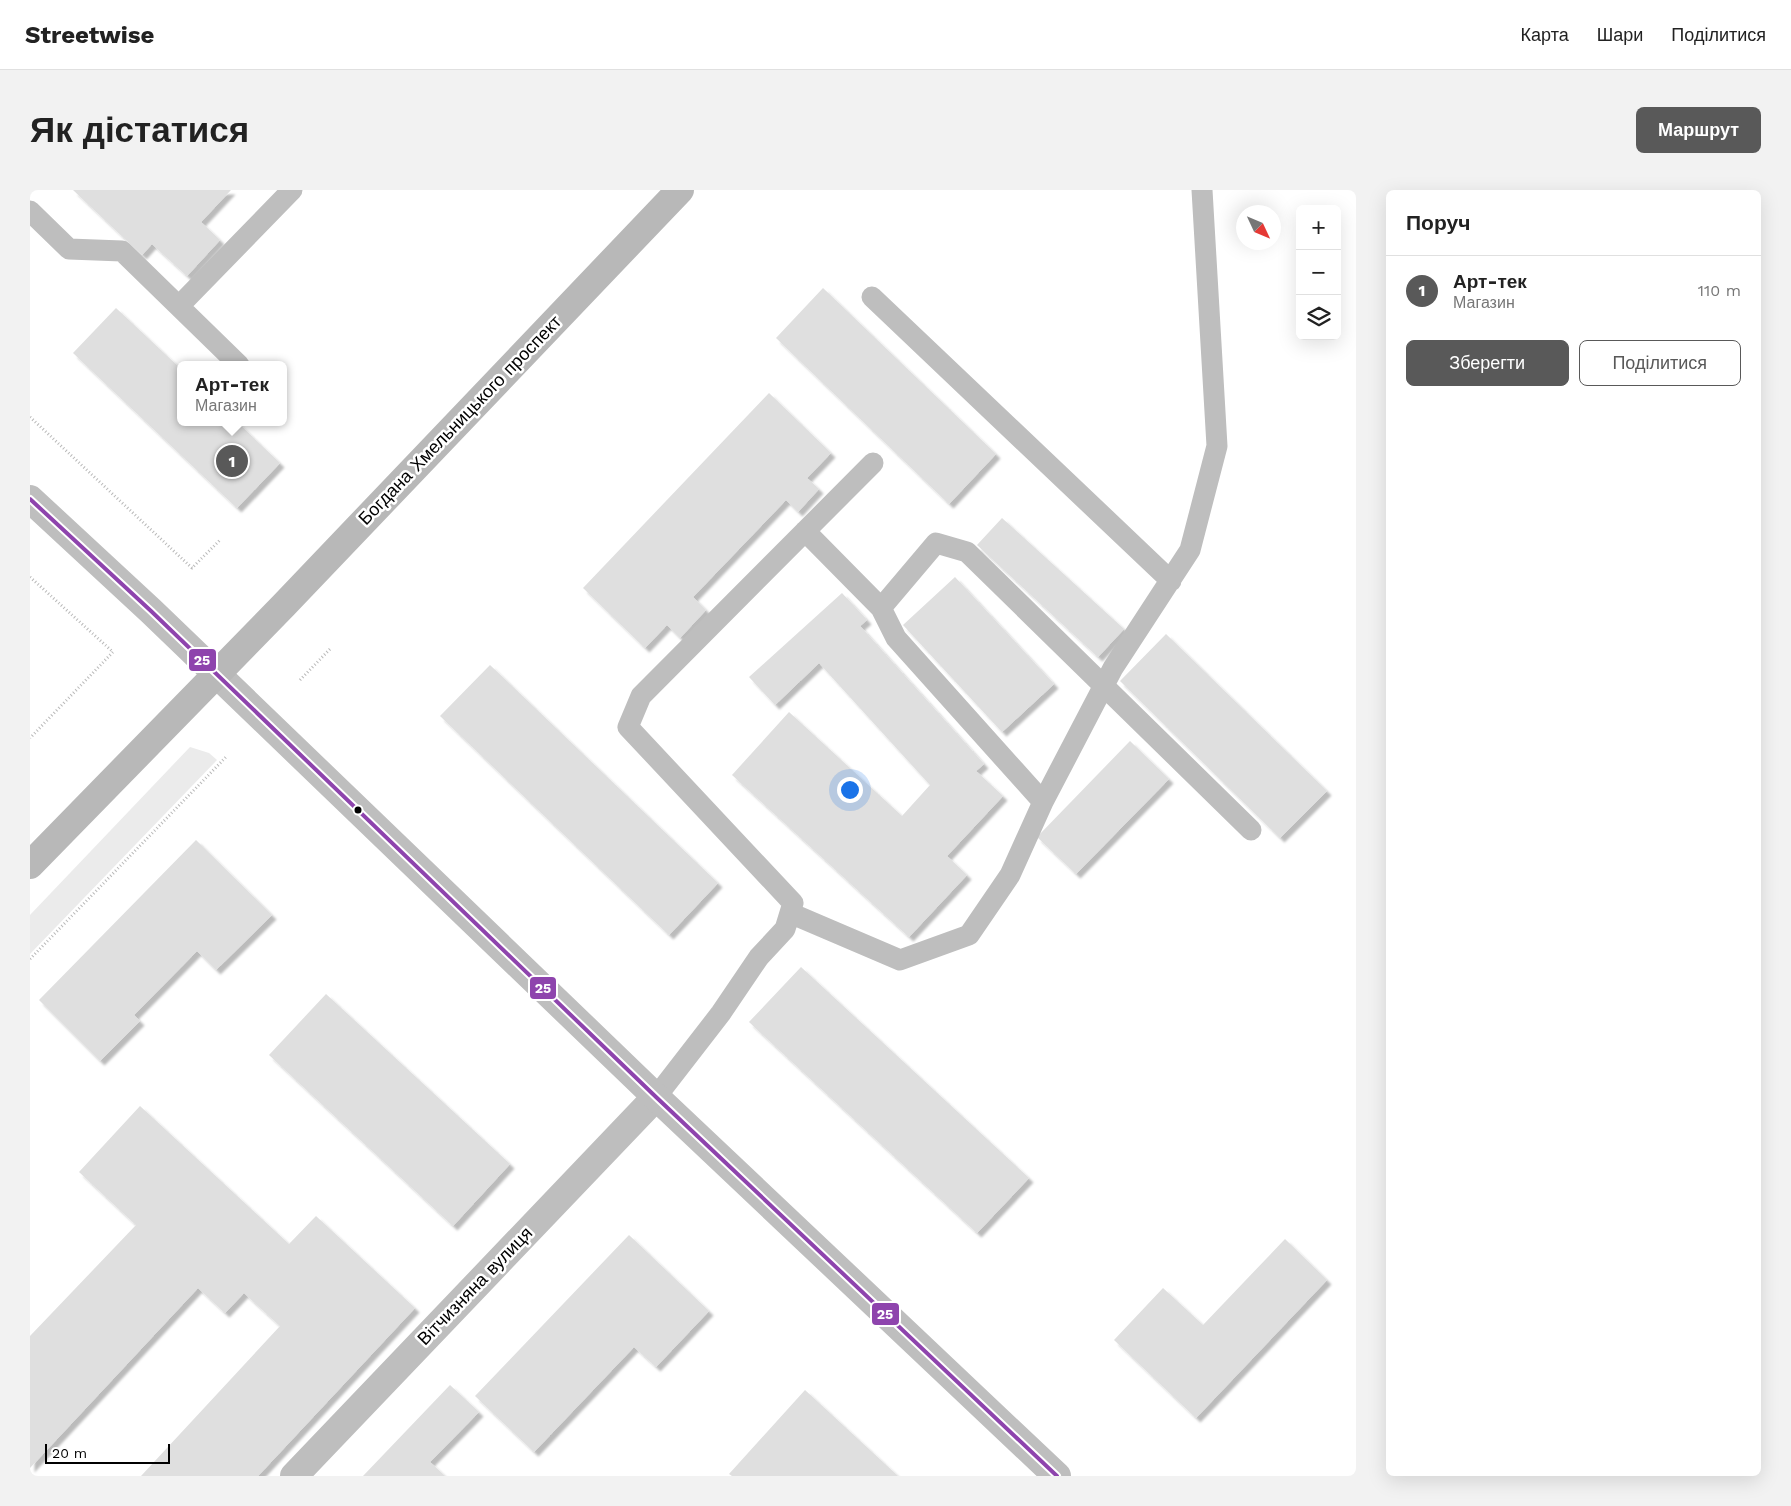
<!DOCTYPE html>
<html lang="uk">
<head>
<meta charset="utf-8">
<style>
  :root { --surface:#fff; --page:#f2f2f2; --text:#222; --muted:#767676; --line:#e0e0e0; --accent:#595959 }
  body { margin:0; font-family:"Work Sans",sans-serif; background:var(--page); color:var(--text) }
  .controls { position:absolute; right:15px; top:15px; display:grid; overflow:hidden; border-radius:8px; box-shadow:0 5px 20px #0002 }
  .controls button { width:45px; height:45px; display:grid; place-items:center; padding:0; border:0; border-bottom:1px solid var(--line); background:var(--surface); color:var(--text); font:25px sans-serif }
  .compass { position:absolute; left:1206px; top:15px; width:45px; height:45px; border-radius:50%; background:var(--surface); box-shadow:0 5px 20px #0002; rotate:134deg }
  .scale { position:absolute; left:15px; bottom:12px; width:125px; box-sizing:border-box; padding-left:5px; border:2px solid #000; border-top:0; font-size:14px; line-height:18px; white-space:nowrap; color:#000; -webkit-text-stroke:4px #fff; paint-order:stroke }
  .you { position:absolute; left:819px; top:599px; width:18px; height:18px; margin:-12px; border:4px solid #fff; border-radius:50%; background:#1a73e8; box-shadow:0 0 0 8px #1a73e833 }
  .badge { display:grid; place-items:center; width:32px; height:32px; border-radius:50%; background:var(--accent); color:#fff; font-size:16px; font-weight:700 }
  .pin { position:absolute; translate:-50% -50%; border:2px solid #fff; box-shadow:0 1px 5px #0006 }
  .popup { position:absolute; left:147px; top:171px; width:110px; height:65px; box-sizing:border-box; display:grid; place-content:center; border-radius:8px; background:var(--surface); filter:drop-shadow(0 1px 4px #0005); font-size:16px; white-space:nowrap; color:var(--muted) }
  .popup b { font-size:19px; color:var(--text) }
  .popup::after { content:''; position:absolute; left:50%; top:100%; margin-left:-10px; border:10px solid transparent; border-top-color:var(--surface) }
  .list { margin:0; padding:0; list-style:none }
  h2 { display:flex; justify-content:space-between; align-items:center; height:65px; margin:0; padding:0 20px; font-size:21px }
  h2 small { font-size:16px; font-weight:400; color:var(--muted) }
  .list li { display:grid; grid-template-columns:32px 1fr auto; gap:15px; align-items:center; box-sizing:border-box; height:70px; padding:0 20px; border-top:1px solid var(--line) }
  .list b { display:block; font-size:19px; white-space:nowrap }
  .list p { margin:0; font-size:16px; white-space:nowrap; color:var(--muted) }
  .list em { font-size:16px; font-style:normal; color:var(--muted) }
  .actions { display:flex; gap:10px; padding:15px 20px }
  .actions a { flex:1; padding:11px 0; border:1px solid var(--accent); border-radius:8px; text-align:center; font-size:18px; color:var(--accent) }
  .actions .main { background:var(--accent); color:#fff }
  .icon { flex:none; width:28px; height:28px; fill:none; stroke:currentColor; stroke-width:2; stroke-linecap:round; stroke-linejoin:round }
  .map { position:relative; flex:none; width:1326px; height:1286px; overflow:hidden; border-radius:8px }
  header { display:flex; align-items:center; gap:30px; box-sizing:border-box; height:70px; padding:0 25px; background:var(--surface); border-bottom:1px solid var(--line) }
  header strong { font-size:24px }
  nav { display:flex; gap:28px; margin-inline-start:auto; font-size:18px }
  .intro { display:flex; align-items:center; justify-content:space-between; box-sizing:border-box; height:120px; padding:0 30px }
  h1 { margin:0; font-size:35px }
  .button { padding:12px 22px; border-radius:8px; background:var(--accent); color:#fff; font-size:18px; font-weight:700 }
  main { display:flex; gap:30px; padding:0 30px }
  aside { flex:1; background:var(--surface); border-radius:8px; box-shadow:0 5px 20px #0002 }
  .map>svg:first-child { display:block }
  .green { fill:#ebebeb }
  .building { fill:#dfdfdf; filter:url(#shadow) }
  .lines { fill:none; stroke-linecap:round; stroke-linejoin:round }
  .path { stroke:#b9b9b9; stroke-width:3; stroke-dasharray:1 2.5; stroke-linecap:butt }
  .service { stroke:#bebebe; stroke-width:21 }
  .minor { stroke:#bebebe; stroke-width:28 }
  .tertiary { stroke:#bebebe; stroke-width:28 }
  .secondary { stroke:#b8b8b8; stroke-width:28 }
  .bus-1-casing { stroke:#fff; stroke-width:8 }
  .bus-1 { stroke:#8e44ad; stroke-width:4 }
  .bus-dot { fill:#000; stroke:#fff; stroke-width:2 }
  .labels { text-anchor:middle; stroke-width:5; stroke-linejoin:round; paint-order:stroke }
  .street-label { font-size:18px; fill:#000; stroke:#fff }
  .line-badge { stroke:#fff; stroke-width:2 }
  .badge-label { font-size:14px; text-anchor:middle; font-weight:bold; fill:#fff }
</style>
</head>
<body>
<header>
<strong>Streetwise</strong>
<nav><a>Карта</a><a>Шари</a><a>Поділитися</a></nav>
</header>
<div class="intro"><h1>Як дістатися</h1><a class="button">Маршрут</a></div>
<main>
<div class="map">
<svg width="1326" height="1286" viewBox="0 0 1326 1286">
  <defs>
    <filter id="shadow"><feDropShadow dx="4.5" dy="4.5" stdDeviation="1" flood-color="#0004"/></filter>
  </defs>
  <rect width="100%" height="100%" fill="#fff"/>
  <!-- green -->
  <path class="green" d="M160 557 179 563 187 570 0 764V725Z"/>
  <!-- building -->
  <path class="building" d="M43 0H201L171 32 190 50 157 86 122 54 112 65Z
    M793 98 966 264 919 314 746 148Z
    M86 118 151 179V232H207L250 273 207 318 43 163Z
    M739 203 801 263 777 288 789 299 768 322 756 310 663 407 676 420 650 448 637 435 615 458 553 398Z
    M972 328 1094 439 1068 467 947 355Z
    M925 387 1024 494 972 542 873 435Z
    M812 403 837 430 830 436 954 574 946 581 973 606 917 666 937 685 879 747 702 585 759 522 872 626 900 595 789 473 745 515 719 487Z
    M1136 444 1297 601 1250 648 1090 491Z
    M460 475 688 693 639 745 410 526Z
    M1100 551 1139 589 1046 684 1007 647Z
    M166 650 242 725 186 780 167 761 104 825 110 831 70 871 9 810Z
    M771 777 999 988 947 1043 719 832Z
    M296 804 480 974 423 1036 239 865Z
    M110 916 259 1054 286 1026 385 1118 228 1286H111L250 1136 214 1103 195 1123 168 1098 0 1278V1146L106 1035 49 982Z
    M599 1045 679 1121 626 1177 604 1157 504 1262 445 1206Z
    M1255 1049 1297 1090 1166 1228 1084 1150 1133 1098 1173 1135Z
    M420 1195 449 1222 400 1272 415 1286H333Z
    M775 1200 868 1286H702L699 1284Z"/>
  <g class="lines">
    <!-- path -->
    <path class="path" d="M0 227 162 378 190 350
      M0 387 83 462 0 548
      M270 490 301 458
      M0 769 197 566"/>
    <!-- service -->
    <path class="service" d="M0 21 39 59 92 61 209 175
      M842 107 1141 391
      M149 116 262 0
      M775 341 851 418
      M1013 612 866 448 851 418 906 353 937 362 1221 640
      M760 723 870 770 939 745 980 685 1013 612 1083 478 1160 360 1187 256 1172 0
      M626 907 691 823 729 767 755 739 763 713 598 537 611 506 843 273"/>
    <!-- minor -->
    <path class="minor" d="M264 1286 626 907"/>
    <!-- tertiary -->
    <path class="tertiary" d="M0 309 121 421 626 907 1027 1286"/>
    <!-- secondary -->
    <path class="secondary" d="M0 675 254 415 650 0"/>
    <!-- bus-1 casing -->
    <g class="bus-1-casing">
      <path id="bus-1" d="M0 309 121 421 626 907 1027 1286"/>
    </g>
    <!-- bus-1 -->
    <use href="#bus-1" class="bus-1"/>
  </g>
  <!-- markers -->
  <circle class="bus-dot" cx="328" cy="620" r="4.5"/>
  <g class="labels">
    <!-- street labels -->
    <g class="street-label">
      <text transform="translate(430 230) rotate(-46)" y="6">Богдана Хмельницького проспект</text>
      <text transform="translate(445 1096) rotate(-46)" y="6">Вітчизняна вулиця</text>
    </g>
  </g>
  <g class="line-badge">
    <rect x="158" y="458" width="29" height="24" rx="5" fill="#8e44ad"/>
    <rect x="499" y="786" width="28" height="24" rx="5" fill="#8e44ad"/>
    <rect x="841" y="1112" width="29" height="24" rx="5" fill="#8e44ad"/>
  </g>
  <g class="badge-label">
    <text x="172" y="475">25</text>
    <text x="513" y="803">25</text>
    <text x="855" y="1129">25</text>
  </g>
</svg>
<div class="controls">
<button>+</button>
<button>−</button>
<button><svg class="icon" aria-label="layers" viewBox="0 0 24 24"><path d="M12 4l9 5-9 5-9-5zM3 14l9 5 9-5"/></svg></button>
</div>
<svg class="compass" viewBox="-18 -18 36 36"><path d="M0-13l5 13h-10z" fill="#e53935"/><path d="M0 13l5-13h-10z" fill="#767676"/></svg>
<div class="scale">20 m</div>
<div class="you"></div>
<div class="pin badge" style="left:202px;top:271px">1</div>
<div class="popup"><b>Арт-тек</b>Магазин</div>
</div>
<aside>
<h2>Поруч<small></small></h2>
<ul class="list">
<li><span class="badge">1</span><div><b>Арт-тек</b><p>Магазин</p></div><em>110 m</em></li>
</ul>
<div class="actions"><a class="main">Зберегти</a><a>Поділитися</a></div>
</aside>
</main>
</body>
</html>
